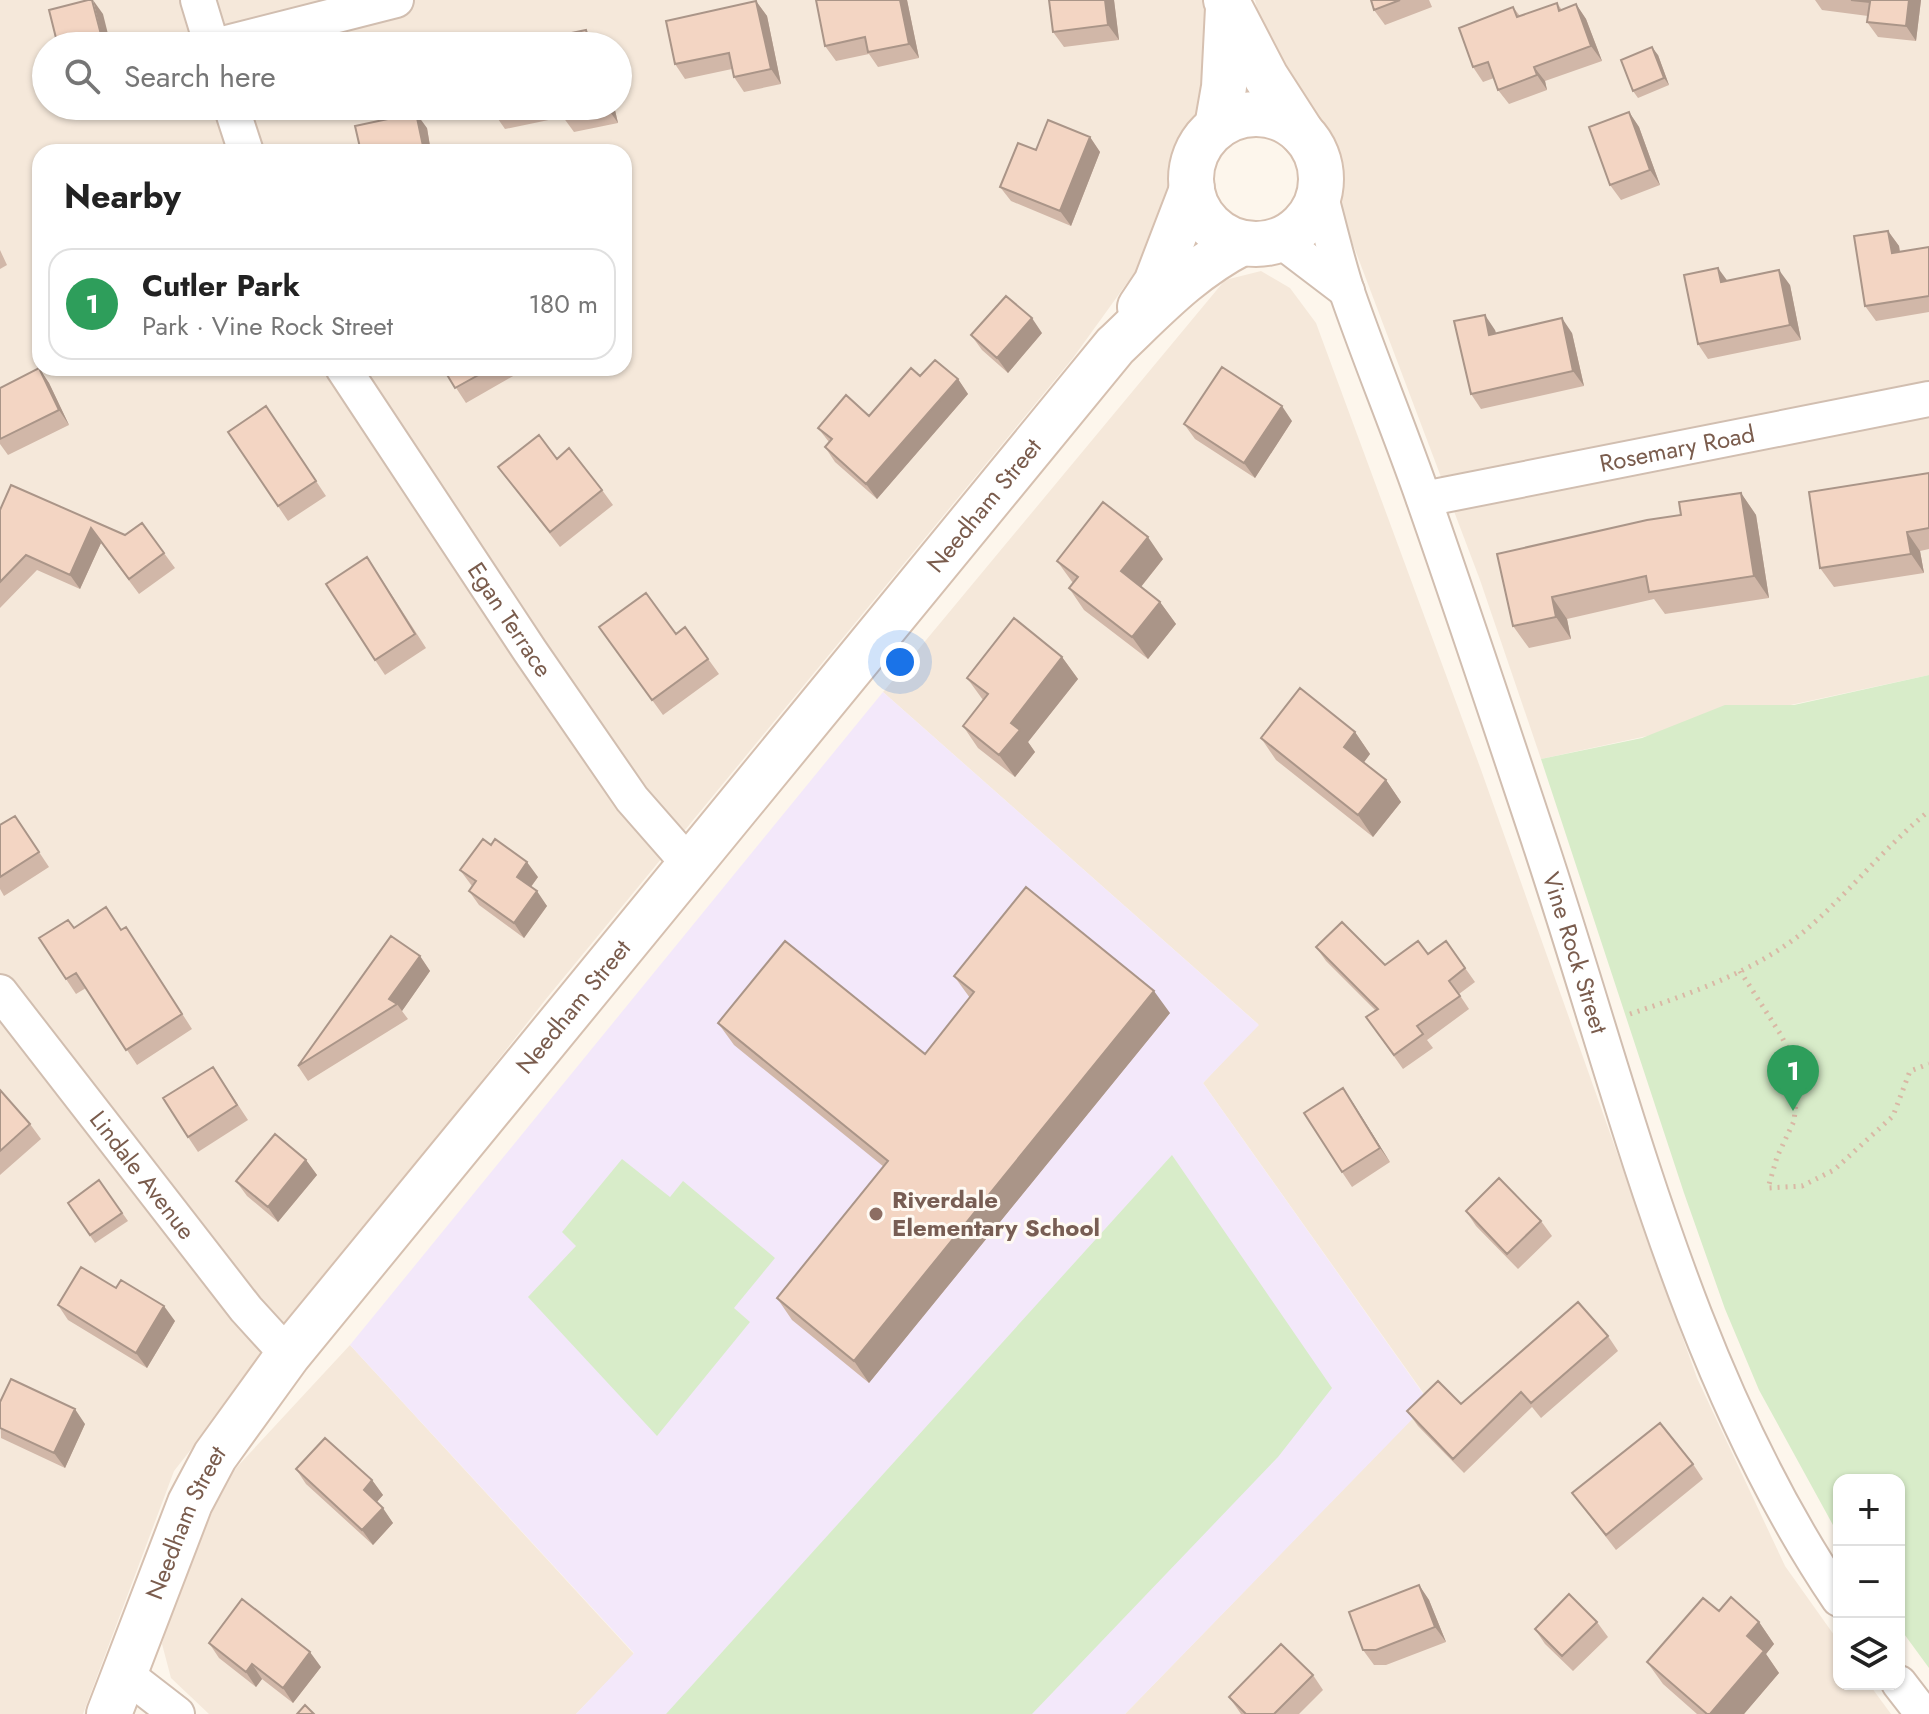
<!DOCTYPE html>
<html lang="en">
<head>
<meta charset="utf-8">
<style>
  :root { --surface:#fff; --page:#f2f2f2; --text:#222; --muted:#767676; --line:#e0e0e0; --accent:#db2777 }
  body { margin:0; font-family:Jost,sans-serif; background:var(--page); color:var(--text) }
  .controls { position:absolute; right:24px; bottom:24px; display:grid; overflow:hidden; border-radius:16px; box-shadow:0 2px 6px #0004 }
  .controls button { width:72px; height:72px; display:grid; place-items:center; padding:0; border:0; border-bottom:2px solid var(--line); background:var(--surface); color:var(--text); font:40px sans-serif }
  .you { position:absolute; left:900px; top:662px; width:28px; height:28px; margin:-20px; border:6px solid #fff; border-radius:50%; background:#1a73e8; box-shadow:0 0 0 12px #1a73e833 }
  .badge { display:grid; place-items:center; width:52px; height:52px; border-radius:50%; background:var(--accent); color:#fff; font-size:26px; font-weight:700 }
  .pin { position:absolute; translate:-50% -66px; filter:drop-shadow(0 2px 4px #0008) }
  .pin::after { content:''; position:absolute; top:42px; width:28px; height:24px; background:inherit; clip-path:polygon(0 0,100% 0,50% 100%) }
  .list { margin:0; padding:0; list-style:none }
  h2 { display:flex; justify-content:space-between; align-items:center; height:104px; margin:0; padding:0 32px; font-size:34px }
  h2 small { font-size:26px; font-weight:400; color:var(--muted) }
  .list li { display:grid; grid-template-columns:52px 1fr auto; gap:24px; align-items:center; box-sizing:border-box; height:112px; margin:0 16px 16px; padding:0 16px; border:2px solid var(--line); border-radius:24px }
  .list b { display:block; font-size:30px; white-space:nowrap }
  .list p { margin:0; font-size:26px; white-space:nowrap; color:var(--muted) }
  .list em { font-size:26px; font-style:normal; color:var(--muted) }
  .icon { flex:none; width:44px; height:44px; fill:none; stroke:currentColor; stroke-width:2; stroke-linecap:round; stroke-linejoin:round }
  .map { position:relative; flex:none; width:1929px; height:1714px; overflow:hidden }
  .search { position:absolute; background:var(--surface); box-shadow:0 2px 6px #0004; left:32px; top:32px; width:600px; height:88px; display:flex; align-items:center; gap:20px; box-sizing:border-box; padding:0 28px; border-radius:44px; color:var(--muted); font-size:30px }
  .panel { position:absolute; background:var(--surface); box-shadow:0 2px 6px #0004; left:32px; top:144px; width:600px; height:232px; border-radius:24px }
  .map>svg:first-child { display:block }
  .residential { fill:#f5e8da; fill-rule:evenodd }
  .education { fill:#f3e8fa }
  .green { fill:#d8ecc9 }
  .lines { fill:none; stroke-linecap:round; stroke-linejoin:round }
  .street-casing { stroke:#d1beb0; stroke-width:38 }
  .secondary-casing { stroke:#d6c0b0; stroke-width:48 }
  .path { stroke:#d9b8a5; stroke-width:5; stroke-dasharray:2 6; stroke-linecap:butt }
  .street { stroke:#fff; stroke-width:34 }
  .secondary { stroke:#fff; stroke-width:44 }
  .wall { fill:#d1b7a8 }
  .shaded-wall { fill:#aa9588 }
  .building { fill:#f3d5c3; stroke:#aa9588; stroke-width:2 }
  .education-dot { fill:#8d6e63; stroke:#fffaf3; stroke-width:3 }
  .labels { text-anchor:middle; stroke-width:6; stroke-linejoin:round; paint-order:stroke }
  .street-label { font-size:24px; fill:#7a5c4d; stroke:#fffaf3 }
  .education-label { font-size:24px; font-weight:bold; fill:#785e54; stroke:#fffaf3; text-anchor:start }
</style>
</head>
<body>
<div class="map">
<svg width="1929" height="1714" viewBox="0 0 1929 1714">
  <rect width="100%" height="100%" fill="#fdf6ec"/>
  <!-- residential -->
  <path class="residential" d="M0 0H1213L1212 76 1188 149 1140 265 1073 358 546 999 174 1471 83 1714H0ZM46 46H618V106H46ZM40 152H624V368H40Z
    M1255 0H1929V675L1541 759 1480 580 1343 218 1337 153 1260 22Z
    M1261 271 1290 288 1316 323 1480 767 1697 1378 1785 1566 1839 1642V1684H1869L1891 1714H1125L1429 1401 1203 1083 1258 1024 883 692 1225 280Z
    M350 1345 634 1654 576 1714H209L171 1678 162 1644 188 1556 236 1468Z"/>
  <!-- education -->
  <path class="education" d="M883 692 1259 1025 1203 1083 1429 1402 1125 1714H576L634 1653 350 1345Z"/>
  <!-- green -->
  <path class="green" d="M1929 675V1668L1899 1627V1480H1839V1536L1759 1390 1725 1309 1684 1193 1541 759 1642 738 1725 705H1794Z
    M1172 1155 1332 1388 1278 1457 1032 1714H666Z
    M622 1159 670 1197 683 1181 775 1258 734 1308 750 1322 657 1436 528 1297 576 1246 562 1232Z"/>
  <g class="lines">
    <!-- street casing -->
    <g class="street-casing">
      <g id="street">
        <path d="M198 0 212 46"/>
        <path d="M215 46 396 0"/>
        <path d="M231 106 246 152"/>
        <path id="s1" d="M1320 193C1329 227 1337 262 1348 295 1372 364 1400 431 1424 500 1464 614 1502 729 1540 843 1625 1099 1686 1373 1839 1599"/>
        <path d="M1280 240 1347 291"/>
        <path id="s2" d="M343 368 530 651 632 799 689 864"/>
        <path id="s3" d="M1424 499 1929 399"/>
        <path id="s4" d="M0 992 246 1309 288 1355"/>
        <path d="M124 1673 177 1714"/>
        <path d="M1899 1683 1923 1714"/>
      </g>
    </g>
    <!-- secondary casing -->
    <g class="secondary-casing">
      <g id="secondary">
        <path d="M1226 0 1266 77 1302 133"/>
        <circle cx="1256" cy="179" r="65"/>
        <path d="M1217 127 1224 87 1228 8"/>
        <path d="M1140 307 1156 283 1192 189"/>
        <path id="s5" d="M109 1714 190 1503 215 1456 288 1355 1115 346C1156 307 1191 269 1242 243"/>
      </g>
    </g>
    <!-- path -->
    <path class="path" d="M1740 971 1781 1035 1799 1073 1794 1121 1777 1157 1768 1188 1802 1186 1834 1170 1893 1116 1910 1071 1929 1064
      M1630 1014C1689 994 1751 973 1801 934 1847 896 1883 848 1929 811"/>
    <!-- street -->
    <use href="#street" class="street"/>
    <!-- secondary -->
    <use href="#secondary" class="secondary"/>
  </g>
  <!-- wall -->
  <path class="wall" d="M907 0 919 58 878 67 869 54 836 61 825 46Z
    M1114 0 1119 40 1064 47 1053 32Z
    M1371 0H1429L1432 7 1385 25 1374 10Z
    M1815 0H1921L1916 41 1878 37 1867 22 1868 16 1822 10Z
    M756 1 767 16 781 84 744 92 734 77 732 69 685 79 675 64Z
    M1557 3 1562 10 1576 4 1586 19 1602 61 1545 81 1547 90 1509 104 1498 90 1494 78 1483 82 1473 67 1513 7 1520 16Z
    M1658 55 1669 85 1638 98 1633 91Z
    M489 106H614L618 123 574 132 563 117 505 129Z
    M1629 112 1639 127 1660 185 1621 200 1610 185Z
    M427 128 431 152H361Z
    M1090 137 1100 152 1071 226 1011 201 1000 187 1036 150Z
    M1888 231 1899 246 1900 252 1929 247V312L1876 321 1865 306Z
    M0 250 7 265 0 269Z
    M1727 281 1790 285 1801 340 1708 359 1698 344Z
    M1495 330 1496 333H1572L1584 386 1481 409 1471 394Z
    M1042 333 1008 373 982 350 971 335Z
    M39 368 49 383 69 425 8 455 0 444V388Z
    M443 368H527L466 403Z
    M920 376 958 379 968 394 877 499 835 462 825 447 829 442 818 428 869 416Z
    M276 421 326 496 288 521 228 432Z
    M1292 421 1255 478 1195 439 1184 424Z
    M557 459 602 490 613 505 560 547 498 467Z
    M1929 473V549L1920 551 1924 573 1834 587 1820 568Z
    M1741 493 1756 515 1769 598 1665 614 1654 599 1567 619 1571 639 1529 648 1513 626 1497 554 1681 515Z
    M0 510 125 535 142 523 175 568 139 594 101 543 80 589 37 570 0 608Z
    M1163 559 1141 587 1160 602 1176 624 1148 659 1084 610 1069 588 1073 583 1057 561Z
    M377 572 426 648 385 675 375 660Z
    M599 627 676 634 685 627 719 674 663 715Z
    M1062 657 1078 679 1028 742 1035 752 1015 777 978 748 963 726 983 700 967 678Z
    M1355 732 1370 754 1364 762 1386 780 1401 802 1373 837 1276 760 1261 738Z
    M15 816 49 867 4 896 0 889V825Z
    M460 870 538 877 531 887 547 906 524 938 479 905 469 891 472 886Z
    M74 928 122 930 136 942 192 1029 137 1065 86 988 76 994 66 979Z
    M1446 941 1475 982 1459 994 1469 1009 1427 1040 1433 1048 1403 1069 1366 1017 1375 1010 1326 961 1316 947 1385 965 1428 954Z
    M420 956 430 971 402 1011 408 1019 308 1081 298 1066Z
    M954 976 1170 1013 869 1383 792 1320 777 1298 884 1167 734 1045 718 1023 925 1054 970 998Z
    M223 1082 248 1120 198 1152 188 1137Z
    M0 1090 30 1124 41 1139 0 1175Z
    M1353 1103 1390 1162 1352 1187 1342 1172Z
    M306 1160 317 1175 278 1222 247 1196 236 1181Z
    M99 1180 128 1221 95 1243 68 1203Z
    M1466 1211 1541 1221 1552 1236 1518 1269 1476 1226Z
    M116 1288 175 1321 147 1368 68 1320 58 1305Z
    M1608 1336 1618 1351 1541 1418 1532 1407 1464 1473 1418 1426 1407 1411 1461 1404Z
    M0 1402 85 1424 65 1468 1 1438Z
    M1693 1464 1703 1479 1616 1550 1572 1493Z
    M296 1469 372 1480 383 1495 377 1502 393 1523 373 1545 306 1484Z
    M1419 1585 1429 1600 1446 1642 1386 1665H1374L1363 1650Z
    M1719 1611 1759 1622 1774 1644 1766 1654 1779 1673 1744 1714H1697L1663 1684 1647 1662Z
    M1597 1622 1608 1637 1573 1671 1545 1644 1535 1629Z
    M209 1643 321 1667 293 1703 262 1679 256 1687 219 1658Z
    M1313 1675 1323 1690 1299 1714H1241L1229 1697Z"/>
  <!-- shaded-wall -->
  <path class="shaded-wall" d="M93 0 103 14 111 46H104Z
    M900 0H907L919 58 909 44Z
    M1105 0H1114L1119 40 1108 25Z
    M1909 0H1921L1916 41 1906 26Z
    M756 1 767 16 781 84 771 69Z
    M1576 4 1586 19 1602 61 1591 46Z
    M586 30 598 46H590Z
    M1652 47 1658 55 1669 85 1664 78Z
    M1534 67 1545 81 1547 90 1537 75Z
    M606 106H614L618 123Z
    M1629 112 1639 127 1660 185 1650 170Z
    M416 113 427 128 431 152H427L423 146Z
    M1090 137 1100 152 1071 226 1060 211Z
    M1888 231 1899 246 1902 268 1892 253Z
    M1718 268 1729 283 1721 282Z
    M1779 270 1790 285 1801 340 1790 325Z
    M1485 315 1495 330 1500 350 1489 335Z
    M1032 318 1042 333 1008 373 997 358Z
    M1562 318 1572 333 1584 386 1573 371Z
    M39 368 49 383 69 425 59 410Z
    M958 379 968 394 877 499 866 484Z
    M1282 406 1292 421 1255 478 1244 463Z
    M1741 493 1756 515 1769 598 1754 576Z
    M91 528 101 543 80 589 70 575Z
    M1907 532 1920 551 1924 573 1911 554Z
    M1148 537 1163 559 1136 593 1121 571Z
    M1552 597 1567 619 1571 639 1556 617Z
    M1160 602 1176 624 1148 659 1132 637Z
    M1062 657 1078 679 1028 742 1035 752 1015 777 999 755 1011 723Z
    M1355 732 1370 754 1359 769 1344 747Z
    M1386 780 1401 802 1373 837 1358 815Z
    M527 862 538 877 527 892 517 877Z
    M537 891 547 906 524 938 514 923Z
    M420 956 430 971 402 1011 397 1004 389 999Z
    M1154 991 1170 1013 869 1383 854 1361Z
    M1343 1088 1353 1103 1390 1162 1380 1148Z
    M306 1160 317 1175 278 1222 268 1207Z
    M164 1306 175 1321 147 1368 136 1353Z
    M75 1409 85 1424 65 1468 54 1453Z
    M372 1480 383 1495 374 1505 364 1490Z
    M383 1508 393 1523 373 1545 362 1530Z
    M1419 1585 1429 1600 1446 1642 1435 1627Z
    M1759 1622 1774 1644 1766 1654 1779 1673 1744 1714H1710L1747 1636Z
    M310 1652 321 1667 293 1703 283 1688Z
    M252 1664 262 1679 256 1687 246 1672Z"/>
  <!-- building -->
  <path class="building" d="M88 0H92L104 46H58L49 10Z
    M816 0H900L909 44 868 52 865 37 825 46Z
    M1049 0H1105L1108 25 1053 32Z
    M1371 0H1400L1374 10Z
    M1851 0H1909L1906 26 1867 22 1870 2Z
    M756 1 771 69 734 77 729 53 675 64 666 21Z
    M1557 3 1559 11 1576 4 1591 46 1534 67 1537 75 1498 90 1488 62 1473 67 1459 28 1513 7 1517 17Z
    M586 30 590 46H510Z
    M1652 47 1664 78 1633 91 1621 60Z
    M558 106H580L559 110Z
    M1629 112 1650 170 1610 185 1589 127Z
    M416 113 423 146 404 150V152H361L355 126Z
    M1048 120 1090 137 1060 211 1000 187 1018 143 1036 150Z
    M1888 231 1892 253 1929 247V296L1865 306 1854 236Z
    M1718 268 1721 282 1779 270 1790 325 1698 344 1684 275Z
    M1006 296 1032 318 997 358 971 335Z
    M1485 315 1489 335 1562 318 1573 371 1471 394 1454 321Z
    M935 360 958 379 866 484 825 447 832 439 818 428 846 395 869 416 911 368 920 376Z
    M1222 367 1282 406 1244 463 1184 424Z
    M39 368 59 410 0 439V388Z
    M443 368H491L455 388Z
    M266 406 316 481 278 506 228 432Z
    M539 435 557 459 569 448 602 490 550 532 498 467Z
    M1929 473V528L1907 532 1911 554 1820 568 1809 492Z
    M11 485 125 535 142 523 164 553 129 579 91 528 70 575 26 555 0 582V510Z
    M1741 493 1754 576 1649 592 1646 576 1552 597 1556 617 1513 626 1497 554 1647 520 1681 515 1679 502Z
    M1103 502 1148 537 1121 571 1160 602 1132 637 1069 588 1078 577 1057 561Z
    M367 557 415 634 375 660 326 584Z
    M646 593 676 634 685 627 708 659 652 700 599 627Z
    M1014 618 1062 657 1011 723 1020 730 999 755 963 726 988 694 967 678Z
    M1300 688 1355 732 1344 747 1386 780 1358 815 1261 738Z
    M15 816 39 852 0 877V825Z
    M483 839 491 845 495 839 527 862 517 877 537 891 514 923 469 891 476 881 460 870Z
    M1026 887 1154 991 854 1361 777 1298 888 1161 718 1023 785 941 925 1054 974 992 954 976Z
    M106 907 121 930 126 927 182 1014 126 1050 76 973 66 979 39 938 68 920 74 928Z
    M1342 922 1385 965 1418 941 1428 954 1446 941 1465 968 1449 981 1460 996 1417 1026 1423 1034 1394 1055 1366 1017 1378 1009 1316 947Z
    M391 936 420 956 389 999 397 1004 298 1066Z
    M213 1067 237 1105 188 1137 163 1098Z
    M1343 1088 1380 1148 1342 1172 1304 1113Z
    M0 1090 30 1124 0 1151Z
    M275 1134 306 1160 268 1207 236 1181Z
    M1499 1178 1541 1221 1507 1254 1466 1211Z
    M99 1180 122 1213 90 1235 68 1203Z
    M81 1267 116 1288 121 1280 164 1306 136 1353 58 1305Z
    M1578 1302 1608 1336 1531 1403 1521 1392 1453 1459 1407 1411 1438 1381 1461 1404Z
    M11 1379 75 1409 54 1453 0 1428V1402Z
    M1660 1423 1693 1464 1606 1535 1572 1493Z
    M325 1438 372 1480 364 1490 383 1508 362 1530 296 1469Z
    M1419 1585 1435 1627 1376 1650H1363L1349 1612Z
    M1569 1594 1597 1622 1562 1656 1535 1629Z
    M1731 1597 1759 1622 1747 1636 1764 1651 1710 1714H1707L1647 1662 1703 1598 1719 1611Z
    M242 1599 310 1652 283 1688 252 1664 246 1672 209 1643Z
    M1281 1644 1313 1675 1274 1714H1246L1229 1697Z
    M305 1705 314 1714H297Z"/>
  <!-- markers -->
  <circle class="education-dot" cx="876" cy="1214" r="8"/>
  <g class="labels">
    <!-- street labels -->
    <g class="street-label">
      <text dy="8" stroke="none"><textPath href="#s3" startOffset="258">Rosemary Road</textPath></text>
      <text dy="8" stroke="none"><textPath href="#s5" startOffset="1502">Needham Street</textPath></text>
      <text dy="8" stroke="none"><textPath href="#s2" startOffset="302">Egan Terrace</textPath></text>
      <text dy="8" stroke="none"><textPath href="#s1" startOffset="802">Vine Rock Street</textPath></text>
      <text dy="8" stroke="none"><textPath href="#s5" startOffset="854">Needham Street</textPath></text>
      <text dy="8" stroke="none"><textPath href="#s4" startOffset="232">Lindale Avenue</textPath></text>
      <text dy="8" stroke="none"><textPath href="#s5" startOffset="206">Needham Street</textPath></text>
    </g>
    <!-- education labels -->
    <g class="education-label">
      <text x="892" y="1208">Riverdale<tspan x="892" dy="28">Elementary School</tspan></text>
    </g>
  </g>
</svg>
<div class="controls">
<button>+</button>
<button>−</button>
<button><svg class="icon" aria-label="layers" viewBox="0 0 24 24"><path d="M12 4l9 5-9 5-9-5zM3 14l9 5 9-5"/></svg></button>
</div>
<div class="you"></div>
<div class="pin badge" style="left:1793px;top:1111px;background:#2e9e5b">1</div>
<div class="search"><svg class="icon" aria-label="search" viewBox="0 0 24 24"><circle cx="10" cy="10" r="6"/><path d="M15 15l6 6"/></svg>Search here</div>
<section class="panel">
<h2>Nearby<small></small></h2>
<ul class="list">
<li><span class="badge" style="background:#2e9e5b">1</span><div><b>Cutler Park</b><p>Park · Vine Rock Street</p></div><em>180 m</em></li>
</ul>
</section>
</div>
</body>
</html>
